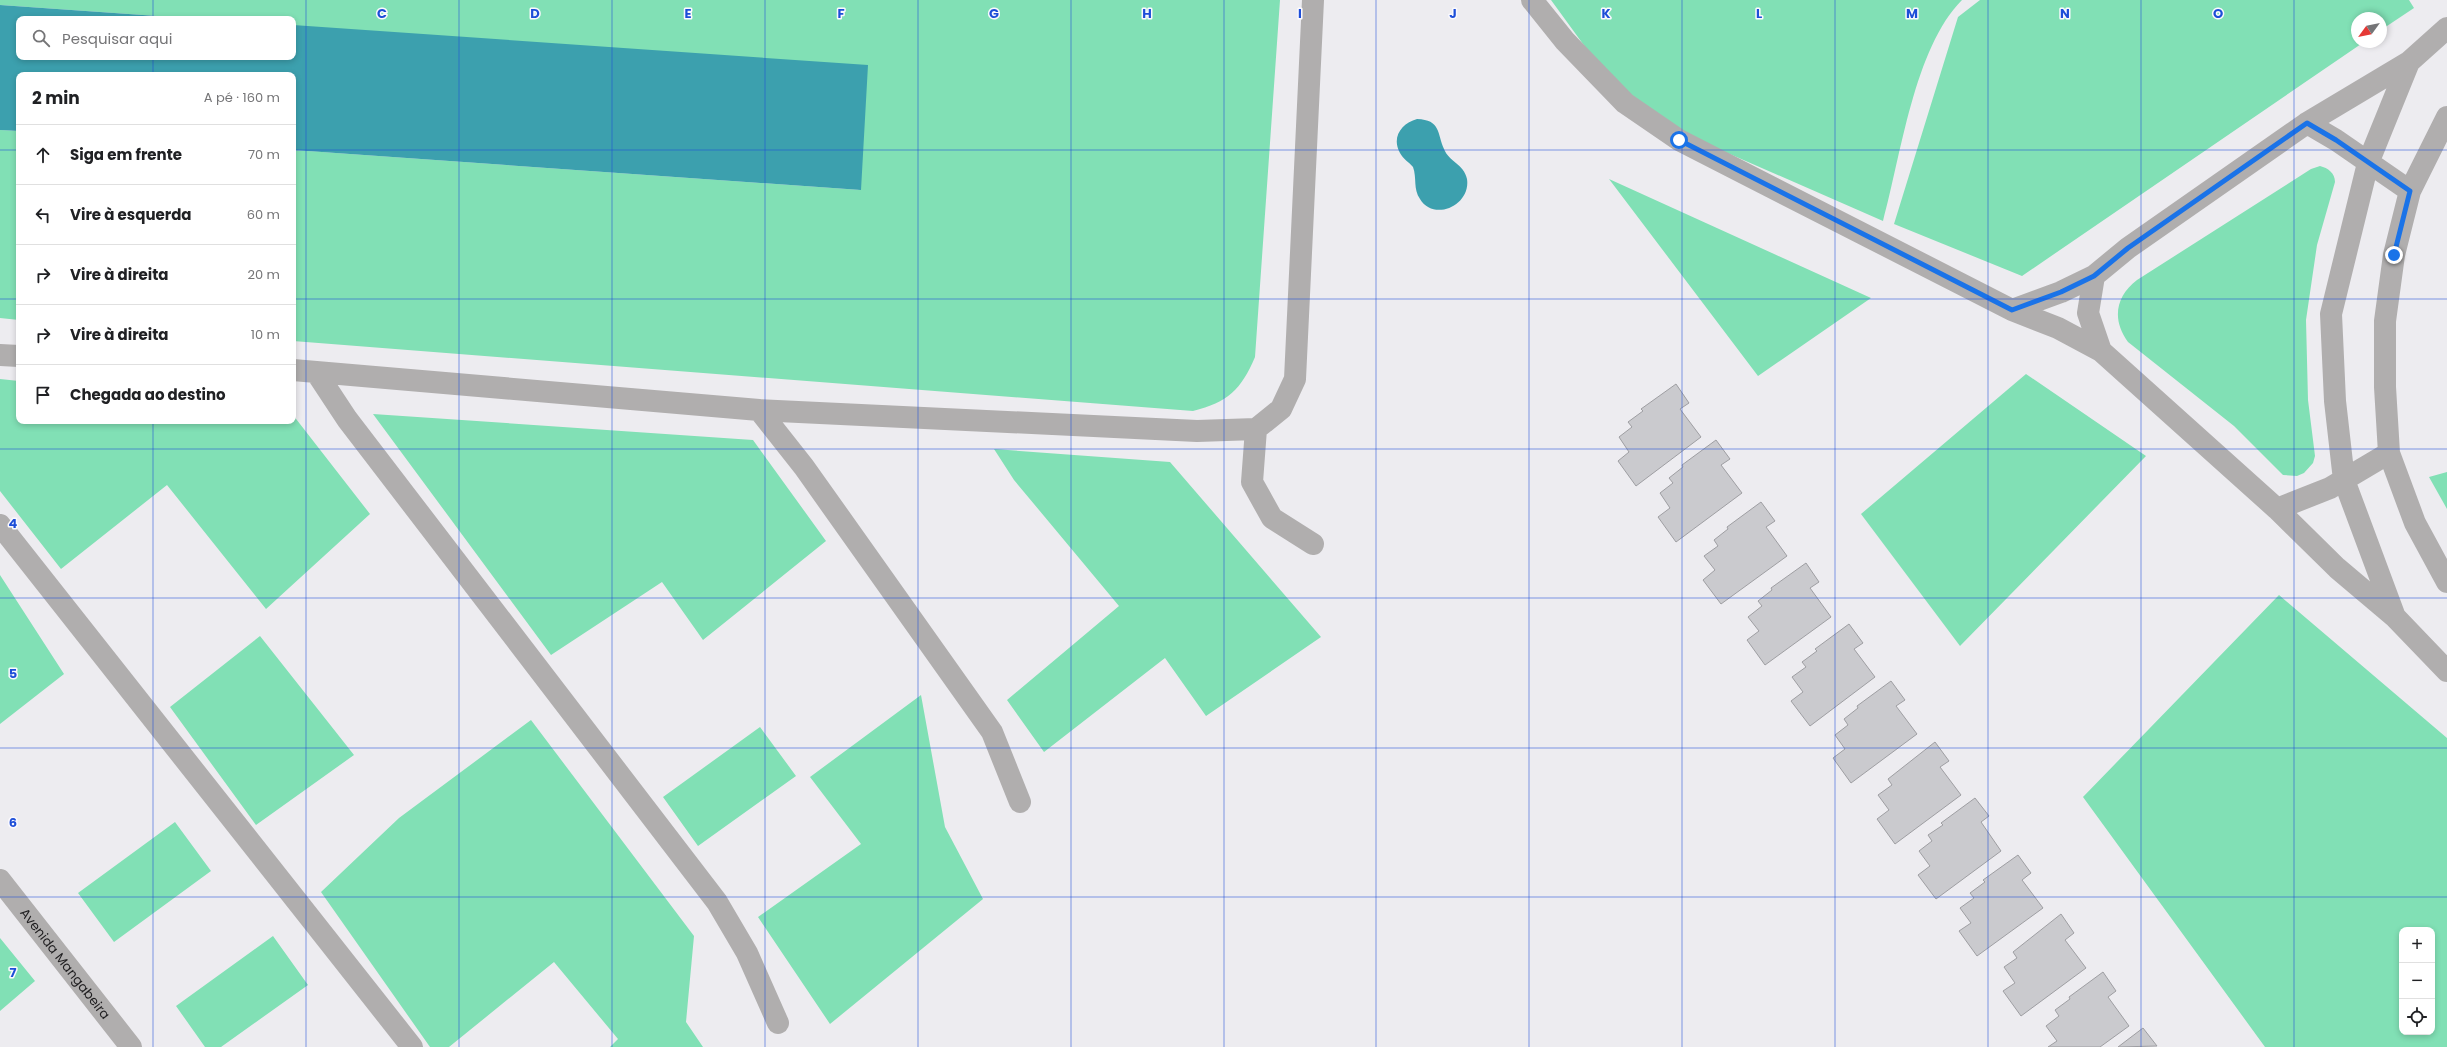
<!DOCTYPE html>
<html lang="pt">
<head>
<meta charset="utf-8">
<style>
  :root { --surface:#fff; --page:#f2f2f2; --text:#202124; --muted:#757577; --line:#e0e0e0 }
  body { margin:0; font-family:Poppins,sans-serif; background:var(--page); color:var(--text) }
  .controls { position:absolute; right:12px; bottom:12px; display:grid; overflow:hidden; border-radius:8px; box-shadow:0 2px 6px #0003 }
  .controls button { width:36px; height:36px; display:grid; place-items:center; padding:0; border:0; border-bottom:1px solid var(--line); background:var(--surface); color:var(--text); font:20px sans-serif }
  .compass { position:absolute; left:2351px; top:12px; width:36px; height:36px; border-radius:50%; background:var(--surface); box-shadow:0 2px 6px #0003; rotate:237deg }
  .stop { position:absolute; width:12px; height:12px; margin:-9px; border:3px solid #1a73e8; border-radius:50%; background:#fff }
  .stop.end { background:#1a73e8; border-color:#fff; box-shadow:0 1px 4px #0008 }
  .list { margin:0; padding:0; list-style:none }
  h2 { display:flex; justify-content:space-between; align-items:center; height:52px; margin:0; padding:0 16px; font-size:17px }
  h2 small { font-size:13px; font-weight:400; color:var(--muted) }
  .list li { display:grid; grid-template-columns:26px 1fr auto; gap:12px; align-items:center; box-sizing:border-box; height:60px; padding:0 16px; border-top:1px solid var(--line) }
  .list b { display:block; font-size:15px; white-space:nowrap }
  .list em { font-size:13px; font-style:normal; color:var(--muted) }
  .icon { flex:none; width:22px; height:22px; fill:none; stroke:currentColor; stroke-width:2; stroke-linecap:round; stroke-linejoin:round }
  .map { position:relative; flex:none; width:2447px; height:1047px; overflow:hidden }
  .search { position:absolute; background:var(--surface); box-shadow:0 2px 6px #0003; left:16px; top:16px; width:280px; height:44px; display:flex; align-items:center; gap:10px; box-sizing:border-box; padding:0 14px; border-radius:8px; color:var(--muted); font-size:15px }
  .panel { position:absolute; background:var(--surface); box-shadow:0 2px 6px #0003; left:16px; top:72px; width:280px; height:352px; border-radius:8px }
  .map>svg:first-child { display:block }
  .green { fill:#81e0b5; fill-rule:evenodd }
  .water { fill:#3ca0ae }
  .building { fill:#cacace; stroke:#9e9ea2 }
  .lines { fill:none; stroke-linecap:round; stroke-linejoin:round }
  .minor { stroke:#b0aeae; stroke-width:22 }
  .tertiary { stroke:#b0aeae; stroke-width:22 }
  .route { stroke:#1a73e8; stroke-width:5 }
  .grid { fill:none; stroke:#1d4ed8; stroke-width:1; stroke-opacity:0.55 }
  .labels { text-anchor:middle; stroke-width:3; stroke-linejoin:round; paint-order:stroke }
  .street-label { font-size:13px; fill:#1f1e20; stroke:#faf9fe }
  .grid-label { font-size:13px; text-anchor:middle; font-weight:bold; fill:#1d4ed8; stroke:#faf9fe; stroke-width:3; stroke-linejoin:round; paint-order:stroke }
</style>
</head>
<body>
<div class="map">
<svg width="2447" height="1047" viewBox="0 0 2447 1047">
  <rect width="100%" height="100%" fill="#edecf0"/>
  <!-- green -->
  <path class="green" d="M0 0H1280L1255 357C1241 390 1228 402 1193 411L293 341V150L861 190 293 25V19H200L0 5Z
    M1551 0H1962C1914 48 1901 156 1883 221L1684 134 1634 99 1591 55Z
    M1980 0H2409L2414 8 2381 30V18H2357V42H2364L2022 276 1894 224 1958 17Z
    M0 130 19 131V320L0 318Z
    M2320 166C2328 168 2335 173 2335 182L2317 245 2306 320 2308 400 2315 456 2313 463 2304 473 2297 476 2283 475 2234 426 2128 342C2112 320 2115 297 2137 280L2311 169Z
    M1609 179 1871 298 1758 376Z
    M2026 374 2146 456 1960 646 1861 514Z
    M0 379 19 381V421H293V415L370 514 266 609 167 485 61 569 0 491Z
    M373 414 753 440 826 541 703 640 662 582 551 655Z
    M994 449 1170 462 1321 637 1206 716 1165 658 1044 752 1007 700 1119 606 1014 480Z
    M2447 472V509L2429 477Z
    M0 575 64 674 0 724Z
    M2279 595 2447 738V1047H2265L2083 797ZM2402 930H2432V1032H2402Z
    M260 636 354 755 256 825 170 707Z
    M921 695 945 827 983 899 830 1024 758 917 861 844 810 777Z
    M531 720 694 936 686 1022 703 1047H610L618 1039 554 962 449 1047H430L321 892 399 818Z
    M760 727 796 776 698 846 663 797Z
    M175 822 211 871 114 942 78 893Z
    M273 936 308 985 221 1047H205L176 1006Z
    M0 938 35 981 0 1011Z"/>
  <!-- water -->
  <path class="water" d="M0 5 200 19H19V57H293V25L868 65 861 190 293 150V75H19V131L0 130Z
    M1417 119C1441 120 1437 133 1444 149 1449 162 1464 164 1467 179 1471 205 1434 222 1420 199 1413 189 1417 178 1413 167 1409 162 1403 159 1400 153 1391 137 1402 123 1417 119Z"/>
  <!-- building -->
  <path class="building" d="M1676 384 1689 403 1680 409 1701 437 1636 486 1618 461 1629 452 1619 437 1632 427 1628 422 1643 411 1641 409Z
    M1716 440 1730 459 1721 465 1742 493 1676 542 1658 517 1670 508 1660 493 1673 483 1669 478 1683 467 1682 465Z
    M1761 502 1775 521 1766 527 1787 556 1721 604 1703 580 1715 570 1704 556 1718 546 1714 540 1728 529 1727 527Z
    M1806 563 1819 582 1810 588 1831 617 1765 665 1747 640 1759 631 1748 617 1762 606 1758 601 1772 590 1771 588Z
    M1849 624 1863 643 1854 649 1875 677 1810 726 1791 701 1803 692 1792 677 1806 667 1802 662 1817 651 1815 649Z
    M1891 681 1905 700 1896 706 1917 734 1851 783 1833 758 1845 749 1835 735 1848 725 1844 719 1858 708 1857 706Z
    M1935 742 1949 761 1940 767 1961 795 1895 844 1877 819 1889 810 1878 795 1892 785 1888 779Z
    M1975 798 1989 816 1981 822 2001 851 1936 899 1918 875 1930 866 1919 851 1932 841 1928 835 1943 825 1941 823Z
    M2018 855 2031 873 2022 880 2043 908 1977 956 1959 931 1971 923 1960 908 1974 898 1970 893 1985 882 1983 880Z
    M2061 914 2074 933 2065 940 2086 968 2021 1016 2003 991 2015 983 2004 967 2017 958 2013 952Z
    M2103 972 2116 991 2108 997 2129 1026 2100 1047H2048L2057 1041 2046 1026 2059 1016 2055 1010 2070 999 2069 997Z
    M2143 1028 2157 1046 2118 1047Z"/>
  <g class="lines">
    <!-- minor -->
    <path class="minor" d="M1532 0 1565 41 1625 103 1679 140 2012 310 2058 328 2101 351 2277 509 2337 568 2395 617
      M2447 28 2409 62 2368 163 2331 314 2335 401 2344 480 2395 617 2447 671
      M2447 117 2410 191 2394 255 2385 321V387L2389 453 2415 523 2447 582
      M2307 123 2336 140 2410 191
      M2094 276 2088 313 2101 351
      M2012 310 2061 292 2094 276 2128 248 2307 123 2409 62
      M0 355 19 356
      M293 370 759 410 1197 431 1256 429 1281 409 1295 379 1313 0
      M316 372 347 419 717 902 747 953 778 1023
      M759 410 804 467 992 732 1020 802
      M1256 429 1252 482 1272 518 1313 544
      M2277 509 2330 488 2389 453
      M0 525 412 1047"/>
    <!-- tertiary -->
    <path class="tertiary" id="s1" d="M0 880 131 1047"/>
  </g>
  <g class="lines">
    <!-- route -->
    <path class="route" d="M1679 140 2012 310 2061 292 2094 276 2128 248 2307 123 2336 140 2410 191 2394 255"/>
  </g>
  <!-- grid -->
  <path class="grid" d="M153 0V19M306 0V1047M459 0V1047M612 0V1047M765 0V1047M918 0V1047M1071 0V1047M1224 0V1047M1376 0V1047M1529 0V1047M1682 0V1047M1835 0V1047M1988 0V1047M2141 0V1047M2294 0V1047M153 57V75M0 150H19M293 150H2447M0 299H19M293 299H2447M153 421V1047M0 449H2447M0 598H2447M0 748H2447M0 897H2447"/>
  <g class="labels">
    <!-- street labels -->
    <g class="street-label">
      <text dy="5" stroke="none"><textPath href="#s1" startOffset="106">Avenida Mangabeira</textPath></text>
    </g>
  </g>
  <g class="grid-label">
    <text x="382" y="18">C</text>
    <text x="535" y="18">D</text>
    <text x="688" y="18">E</text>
    <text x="841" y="18">F</text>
    <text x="994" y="18">G</text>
    <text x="1147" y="18">H</text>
    <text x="1300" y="18">I</text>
    <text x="1453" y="18">J</text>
    <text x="1606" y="18">K</text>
    <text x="1759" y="18">L</text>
    <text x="1912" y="18">M</text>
    <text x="2065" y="18">N</text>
    <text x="2218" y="18">O</text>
    <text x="13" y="528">4</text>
    <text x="13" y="678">5</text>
    <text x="13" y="827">6</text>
    <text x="13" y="977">7</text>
  </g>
</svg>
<div class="controls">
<button>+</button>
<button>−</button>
<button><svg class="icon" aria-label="locate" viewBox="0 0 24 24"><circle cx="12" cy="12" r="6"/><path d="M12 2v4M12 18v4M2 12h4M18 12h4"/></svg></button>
</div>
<svg class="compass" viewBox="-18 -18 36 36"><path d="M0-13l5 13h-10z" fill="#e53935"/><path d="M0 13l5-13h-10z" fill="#757577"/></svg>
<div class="stop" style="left:1679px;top:140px"></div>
<div class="stop end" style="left:2394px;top:255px"></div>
<div class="search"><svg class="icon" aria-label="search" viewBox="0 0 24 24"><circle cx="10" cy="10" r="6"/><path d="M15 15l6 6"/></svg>Pesquisar aqui</div>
<section class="panel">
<h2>2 min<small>A pé · 160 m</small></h2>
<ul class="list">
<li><svg class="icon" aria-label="ahead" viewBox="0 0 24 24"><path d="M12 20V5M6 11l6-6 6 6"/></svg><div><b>Siga em frente</b></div><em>70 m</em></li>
<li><svg class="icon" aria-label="left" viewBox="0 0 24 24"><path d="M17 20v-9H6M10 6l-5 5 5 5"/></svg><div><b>Vire à esquerda</b></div><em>60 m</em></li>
<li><svg class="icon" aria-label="right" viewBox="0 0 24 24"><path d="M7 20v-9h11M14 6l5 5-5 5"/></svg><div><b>Vire à direita</b></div><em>20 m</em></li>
<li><svg class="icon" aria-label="right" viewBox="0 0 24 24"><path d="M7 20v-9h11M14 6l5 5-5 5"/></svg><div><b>Vire à direita</b></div><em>10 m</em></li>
<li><svg class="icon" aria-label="arrive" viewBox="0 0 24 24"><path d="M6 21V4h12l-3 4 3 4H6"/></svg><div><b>Chegada ao destino</b></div></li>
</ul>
</section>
</div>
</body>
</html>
